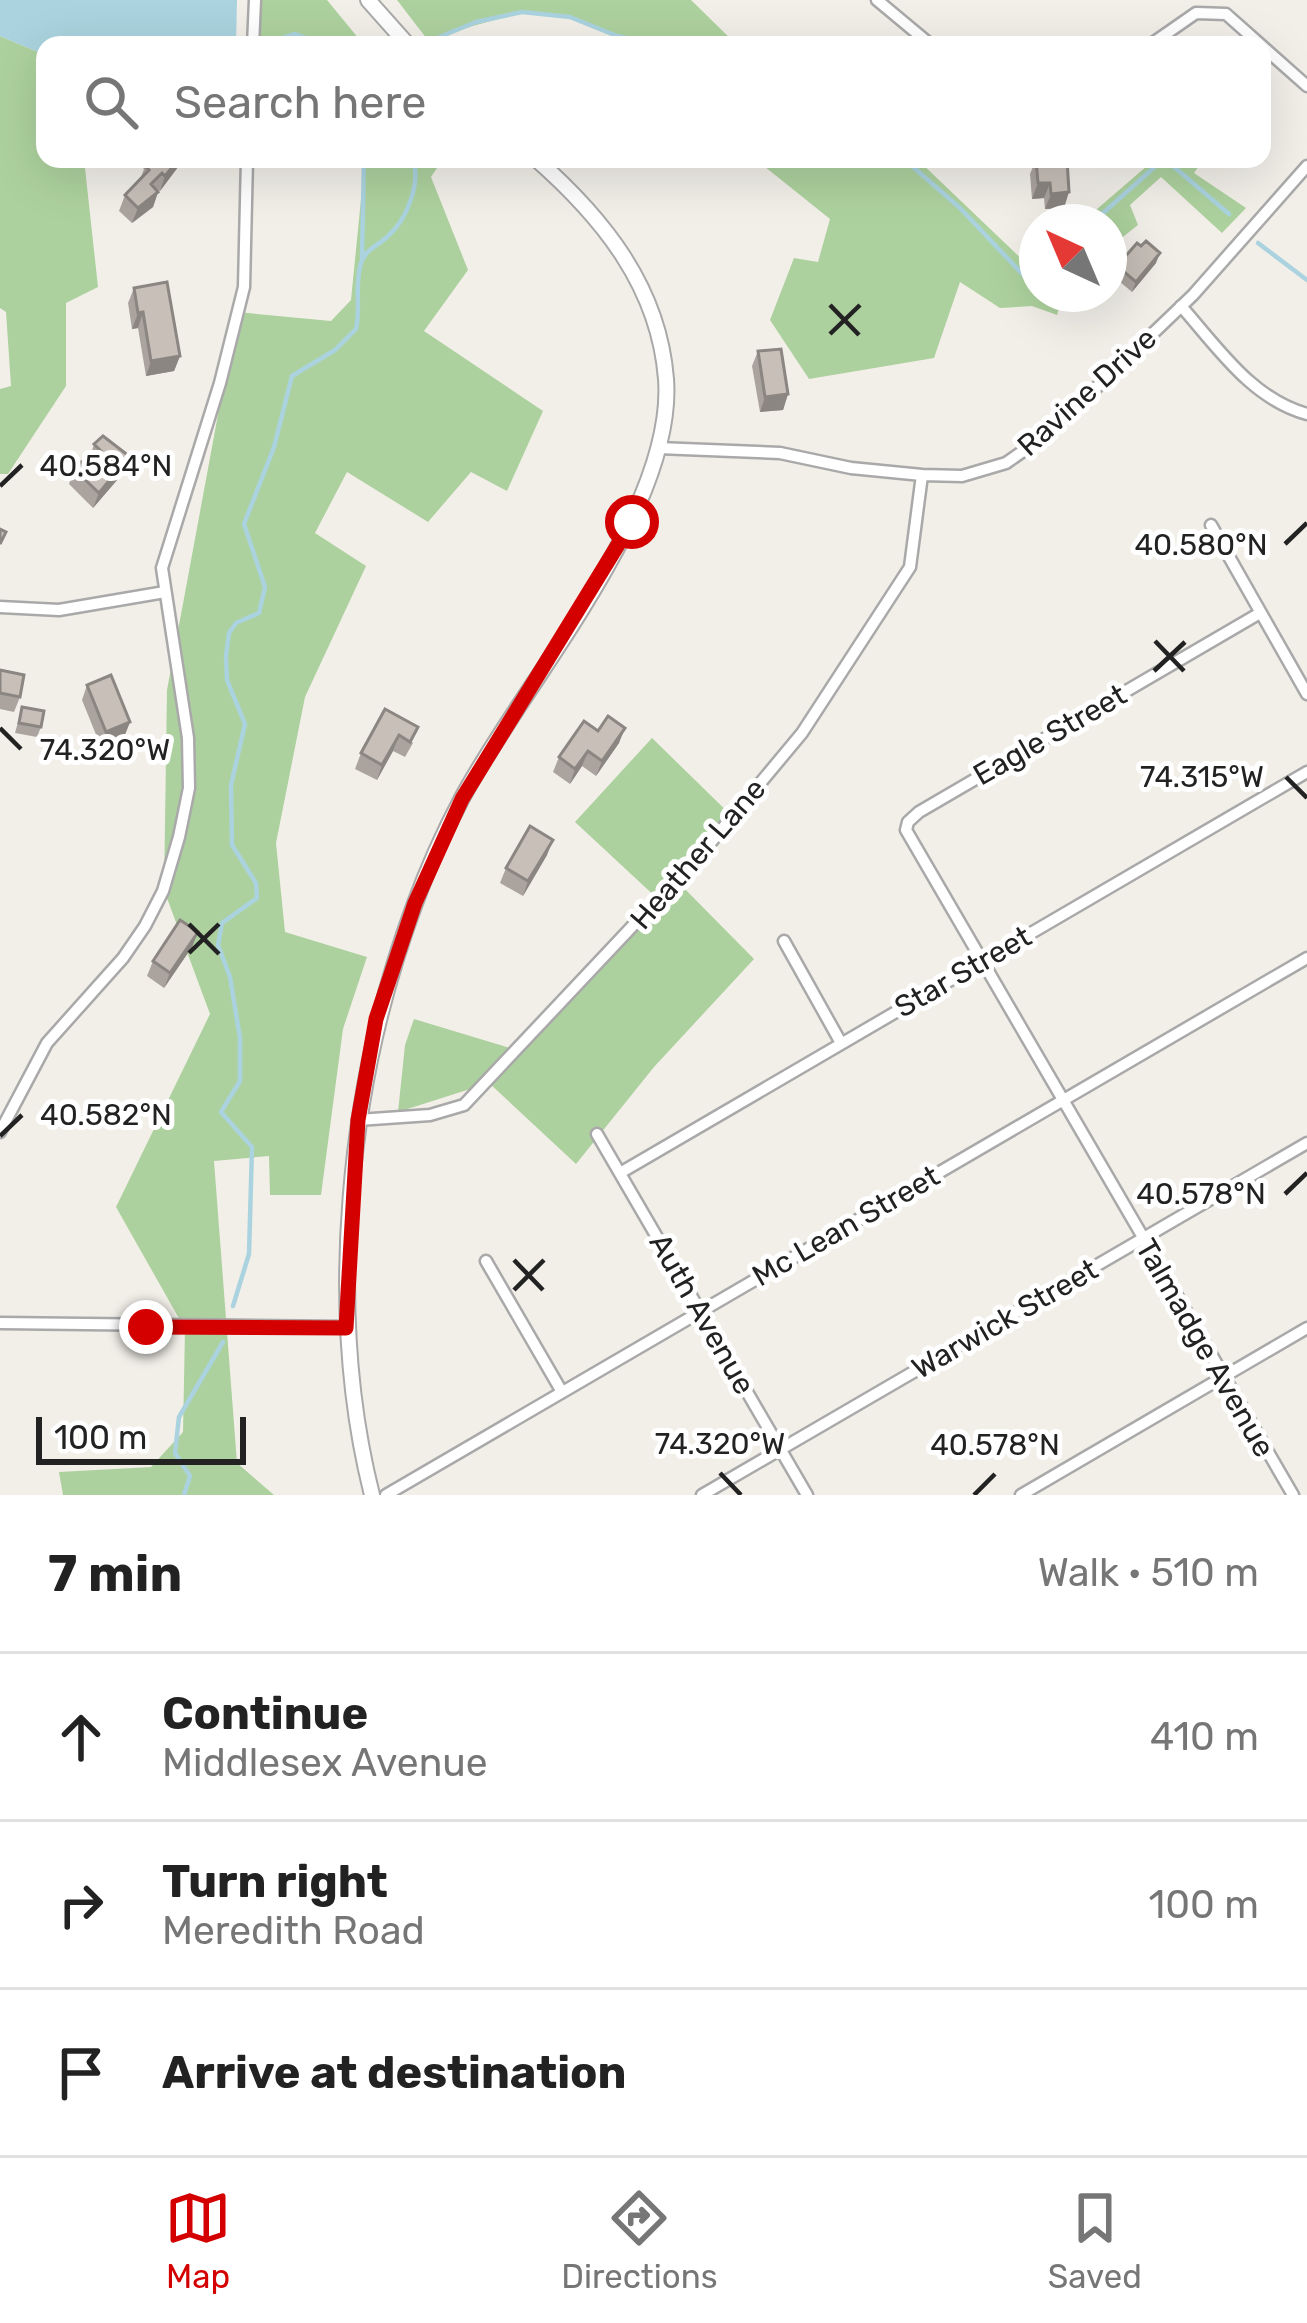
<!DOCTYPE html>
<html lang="en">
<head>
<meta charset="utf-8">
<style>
  :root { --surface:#fff; --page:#f6f6f6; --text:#222; --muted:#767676; --line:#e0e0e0; --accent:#d40000 }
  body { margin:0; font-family:Rubik,sans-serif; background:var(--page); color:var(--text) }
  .compass { position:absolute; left:1019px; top:204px; width:108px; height:108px; border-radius:50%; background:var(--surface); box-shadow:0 12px 48px #0002; rotate:316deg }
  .scale { position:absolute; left:36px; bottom:30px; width:210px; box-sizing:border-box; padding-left:12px; border:6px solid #222; border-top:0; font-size:33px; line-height:42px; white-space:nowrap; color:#222; -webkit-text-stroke:9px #fff; paint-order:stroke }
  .stop { position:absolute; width:36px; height:36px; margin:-27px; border:9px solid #d40000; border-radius:50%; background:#fff }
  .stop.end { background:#d40000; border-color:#fff; box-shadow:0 3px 12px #0008 }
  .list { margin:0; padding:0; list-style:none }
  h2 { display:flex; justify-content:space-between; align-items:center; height:156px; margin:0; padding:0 48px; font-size:51px }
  h2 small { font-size:39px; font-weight:400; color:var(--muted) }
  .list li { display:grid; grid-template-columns:78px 1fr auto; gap:36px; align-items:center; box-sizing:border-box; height:168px; padding:0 48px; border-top:3px solid var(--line) }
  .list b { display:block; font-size:45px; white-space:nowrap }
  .list p { margin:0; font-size:39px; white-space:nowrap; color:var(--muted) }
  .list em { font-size:39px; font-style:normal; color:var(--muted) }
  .icon { flex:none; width:66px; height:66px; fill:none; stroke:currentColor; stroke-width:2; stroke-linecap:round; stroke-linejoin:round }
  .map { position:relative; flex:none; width:1307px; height:1495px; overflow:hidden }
  .search { position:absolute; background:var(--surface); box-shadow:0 12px 48px #0002; left:36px; right:36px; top:36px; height:132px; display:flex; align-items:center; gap:30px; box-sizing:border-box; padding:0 42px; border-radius:24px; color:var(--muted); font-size:45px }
  .sheet { height:660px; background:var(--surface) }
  nav { display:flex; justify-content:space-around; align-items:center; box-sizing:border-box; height:168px; border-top:3px solid var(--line); background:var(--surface); font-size:33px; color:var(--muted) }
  nav a { display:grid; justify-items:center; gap:6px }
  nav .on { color:var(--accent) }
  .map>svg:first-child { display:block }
  .forest { fill:#add19e }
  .water { fill:#aad3df }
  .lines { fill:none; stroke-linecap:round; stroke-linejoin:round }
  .stream { stroke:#aad3df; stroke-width:4.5 }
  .minor-casing { stroke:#a9a9a9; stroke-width:15 }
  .tertiary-casing { stroke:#a9a9a9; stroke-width:18 }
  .minor { stroke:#fff; stroke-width:10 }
  .tertiary { stroke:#fff; stroke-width:14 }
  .wall { fill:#aba49e }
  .shaded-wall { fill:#8b8681 }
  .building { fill:#c7bfb8; stroke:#8b8681; stroke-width:3 }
  .route { stroke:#d40000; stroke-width:15 }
  .ticks { fill:none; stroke:#222; stroke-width:4.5 }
  .labels { text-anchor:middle; stroke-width:10; stroke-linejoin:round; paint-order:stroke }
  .street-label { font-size:30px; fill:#222; stroke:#fff }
  .ticks-label { font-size:30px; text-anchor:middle; fill:#222; stroke:#fff; stroke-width:10; stroke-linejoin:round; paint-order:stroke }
</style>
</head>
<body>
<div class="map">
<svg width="1307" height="1495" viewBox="0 0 1307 1495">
  <rect width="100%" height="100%" fill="#f2efe9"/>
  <!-- forest -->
  <path class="forest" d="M257 0H327L364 45H254Z
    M397 0H691L737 45H660L617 36 570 17 522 12 427 39Z
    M0 36 45 55V159H84L98 287 66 303V386L8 474H0V389L11 386 6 312 0 308Z
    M365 159H443L431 177 468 270 424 331 543 411 507 491 471 472 428 522 347 472 315 533 366 566 305 697 276 843 285 932 367 957 343 1029 321 1195H270L269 1156 214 1161 237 1463 274 1495H63L59 1472 151 1467 183 1432 185 1329 116 1207 210 1014 164 890 167 690 237 312 331 321 351 300Z
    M755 159H917L1029 266 1037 261V294H1063L1057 315 1032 306 1000 308 960 282 934 358 809 379 770 320 794 258 818 262 830 219Z
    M1155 159H1204L1194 173 1246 208 1222 233 1161 177 1130 205 1138 225 1109 248V222H1082Z
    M652 738 738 822 679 883 754 959 654 1067 576 1164 489 1083 398 1112 405 1045 414 1019 520 1051 660 901 575 822Z"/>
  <!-- water -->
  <path class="water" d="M0 0H237L236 45H45V55L0 36Z"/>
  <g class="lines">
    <!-- stream -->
    <path class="stream" d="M262 45 295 34 325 45
      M420 45 476 22 522 12 570 17 617 36 660 45
      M904 159 960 208 1027 279 1037 276
      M1093 222 1158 164 1173 166 1229 214
      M1258 243 1307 280
      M362 258 364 159
      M233 1306 249 1254 252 1147 221 1112 240 1081V1038L230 977 218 945 222 923 257 898 256 883 232 845 231 785 245 724 227 680 226 656 229 633 236 623 259 613 265 587 244 524 274 447 292 376 335 350 356 329C361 307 354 285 361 263 366 249 377 246 387 237 407 220 421 183 413 159
      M184 1495 190 1476 175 1453 179 1417 223 1342"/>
    <!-- minor casing -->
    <g class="minor-casing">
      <path id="minor" d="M877 0 931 45
        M253 45 255 0
        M1150 45 1196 13 1226 14 1307 86
        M1181 306C1218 348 1252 399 1307 414
        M658 448 780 453 851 468 922 475 962 476 1006 463 1049 433 1193 295 1307 166
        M1211 525 1307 694
        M0 607 59 610 165 592
        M1260 613 919 812 908 822 906 830 1293 1495
        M784 941 841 1043
        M358 1120 430 1115 464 1105 707 847 802 733 910 567 922 475
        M0 1132 47 1043 123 958 145 926 163 891 179 837 189 788 188 738 162 568 220 383 244 287 247 159
        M597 1134 807 1495
        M620 1173 1307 772
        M486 1261 562 1392
        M0 1323 346 1327
        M386 1495 1307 958
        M702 1495 1307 1143
        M1021 1495 1307 1328"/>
    </g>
    <!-- tertiary casing -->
    <g class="tertiary-casing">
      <path id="tertiary" d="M368 0 408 45
        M372 1495C325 1309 348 1084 414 906 427 870 444 832 462 798 522 685 676 510 666 379 659 287 603 218 536 159"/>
    </g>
    <!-- minor -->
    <use href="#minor" class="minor"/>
    <!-- tertiary -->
    <use href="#tertiary" class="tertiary"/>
  </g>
  <!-- wall -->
  <path class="wall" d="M138 159H184L160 191 155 189 158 192 153 207 132 223 119 211 125 195 140 180 144 169 137 162Z
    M1036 159 1064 208 1045 209 1044 198 1032 199 1030 174Z
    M1141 246 1156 263 1132 292 1113 276 1117 266Z
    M134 288 180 356 174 371 146 376 138 328 132 329 128 303Z
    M758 351 788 394 783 410 760 412 752 366Z
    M94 444 124 472 93 508 69 484 74 469 86 467 91 462 89 460Z
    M0 670 20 697 14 712 0 709Z
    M87 685 130 722 124 737 101 747 82 700Z
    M22 707 41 727 37 737 15 733Z
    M385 709 413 743 405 757 393 751 377 780 355 769 361 753Z
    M598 731 619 743 596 776 582 766 570 784 553 772 559 757Z
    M547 855 523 896 500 883 506 868Z
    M198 932 192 947 164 988 147 976 153 961Z"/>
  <!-- shaded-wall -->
  <path class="shaded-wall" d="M179 159H184L160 191 165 176Z
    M1038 183H1050L1044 198 1032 199Z
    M158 192 153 207 132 223 138 208Z
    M1069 192 1064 208 1045 209 1051 194Z
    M1160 253 1156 263 1132 292 1136 282Z
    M143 312 138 328 132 329 138 313Z
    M180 356 174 371 146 376 151 361Z
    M788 394 783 410 760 412 765 397Z
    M129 456 124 472 93 508 99 493Z
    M130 722 124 737 101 747 106 732Z
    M625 728 619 743 596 776 602 761Z
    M399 735 393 751 377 780 382 765Z
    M588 751 582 766 570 784 575 769Z
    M553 840 547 855 523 896 528 881Z
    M198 932 192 947 164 988 170 973Z"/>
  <!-- building -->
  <path class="building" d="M152 159H179L165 176 162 173 151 184 158 192 138 208 125 195 149 170 145 166Z
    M1036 159H1067L1069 192 1051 194 1050 183H1038Z
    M1146 241 1160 253 1136 282 1117 266 1137 243 1141 246Z
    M167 282 180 356 151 361 143 312 138 313 134 288Z
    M781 349 788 394 765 397 758 351Z
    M103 436 129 456 99 493 74 469 81 462 86 467 101 451 94 444Z
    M0 529 6 532 0 544Z
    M0 670 24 675 20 697 0 693Z
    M111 675 130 722 106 732 87 685Z
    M22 707 44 711 41 727 19 723Z
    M385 709 418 727 410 742 399 735 382 765 361 753Z
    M608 716 625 728 602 761 588 751 575 769 559 757 584 721 598 731Z
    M530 826 553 840 528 881 506 868Z
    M180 920 198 932 170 973 153 961Z"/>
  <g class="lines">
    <!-- route -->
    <path class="route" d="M146 1327 346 1328 358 1120 376 1019 415 903 462 799 632 522"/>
  </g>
  <!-- ticks -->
  <path class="ticks" d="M830 305 859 335M830 334 860 305M0 486 22 465M1285 544 1307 523M1155 641 1184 671M1154 671 1185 642M0 728 21 749M1286 777 1307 798M189 924 219 954M189 953 219 924M0 1136 22 1115M1285 1194 1307 1173M514 1260 543 1290M514 1290 544 1260M720 1473 741 1495M974 1495 995 1474"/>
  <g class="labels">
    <!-- street labels -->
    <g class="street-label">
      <text transform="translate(1087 392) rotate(-42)" y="10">Ravine Drive</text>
      <text transform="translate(1050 735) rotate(-30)" y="10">Eagle Street</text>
      <text transform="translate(698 854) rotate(-49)" y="10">Heather Lane</text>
      <text transform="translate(963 972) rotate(-30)" y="10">Star Street</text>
      <text transform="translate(846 1226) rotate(-30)" y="10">Mc Lean Street</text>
      <text transform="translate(702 1314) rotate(60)" y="10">Auth Avenue</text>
      <text transform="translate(1005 1319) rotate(-30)" y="10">Warwick Street</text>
      <text transform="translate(1205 1348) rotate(60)" y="10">Talmadge Avenue</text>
    </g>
  </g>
  <g class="ticks-label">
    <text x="106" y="476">40.584°N</text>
    <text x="1201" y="555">40.580°N</text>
    <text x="105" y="760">74.320°W</text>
    <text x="1202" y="787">74.315°W</text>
    <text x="106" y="1125">40.582°N</text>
    <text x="1201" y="1204">40.578°N</text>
    <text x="720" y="1454">74.320°W</text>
    <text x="995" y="1455">40.578°N</text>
  </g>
</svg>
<svg class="compass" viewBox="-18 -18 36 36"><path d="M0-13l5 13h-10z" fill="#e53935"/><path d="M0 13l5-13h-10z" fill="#767676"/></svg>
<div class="scale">100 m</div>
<div class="stop" style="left:632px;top:522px"></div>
<div class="stop end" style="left:146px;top:1327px"></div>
<div class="search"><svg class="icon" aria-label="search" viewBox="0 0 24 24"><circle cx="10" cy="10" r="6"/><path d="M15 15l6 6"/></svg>Search here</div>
</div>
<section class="sheet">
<h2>7 min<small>Walk · 510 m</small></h2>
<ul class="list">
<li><svg class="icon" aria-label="ahead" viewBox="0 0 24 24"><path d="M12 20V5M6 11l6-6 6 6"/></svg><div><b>Continue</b><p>Middlesex Avenue</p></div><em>410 m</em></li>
<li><svg class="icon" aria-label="right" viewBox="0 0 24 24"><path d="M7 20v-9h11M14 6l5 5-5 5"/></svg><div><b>Turn right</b><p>Meredith Road</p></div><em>100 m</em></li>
<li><svg class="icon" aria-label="arrive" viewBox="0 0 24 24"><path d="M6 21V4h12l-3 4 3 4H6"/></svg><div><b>Arrive at destination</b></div></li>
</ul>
</section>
<nav>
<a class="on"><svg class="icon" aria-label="map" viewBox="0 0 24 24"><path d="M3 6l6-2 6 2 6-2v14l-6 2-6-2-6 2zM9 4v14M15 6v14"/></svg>Map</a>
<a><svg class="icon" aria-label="directions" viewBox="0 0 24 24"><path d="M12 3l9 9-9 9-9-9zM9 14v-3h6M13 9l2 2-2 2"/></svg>Directions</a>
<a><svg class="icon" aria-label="saved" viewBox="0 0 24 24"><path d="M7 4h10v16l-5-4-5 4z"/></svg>Saved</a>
</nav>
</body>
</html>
